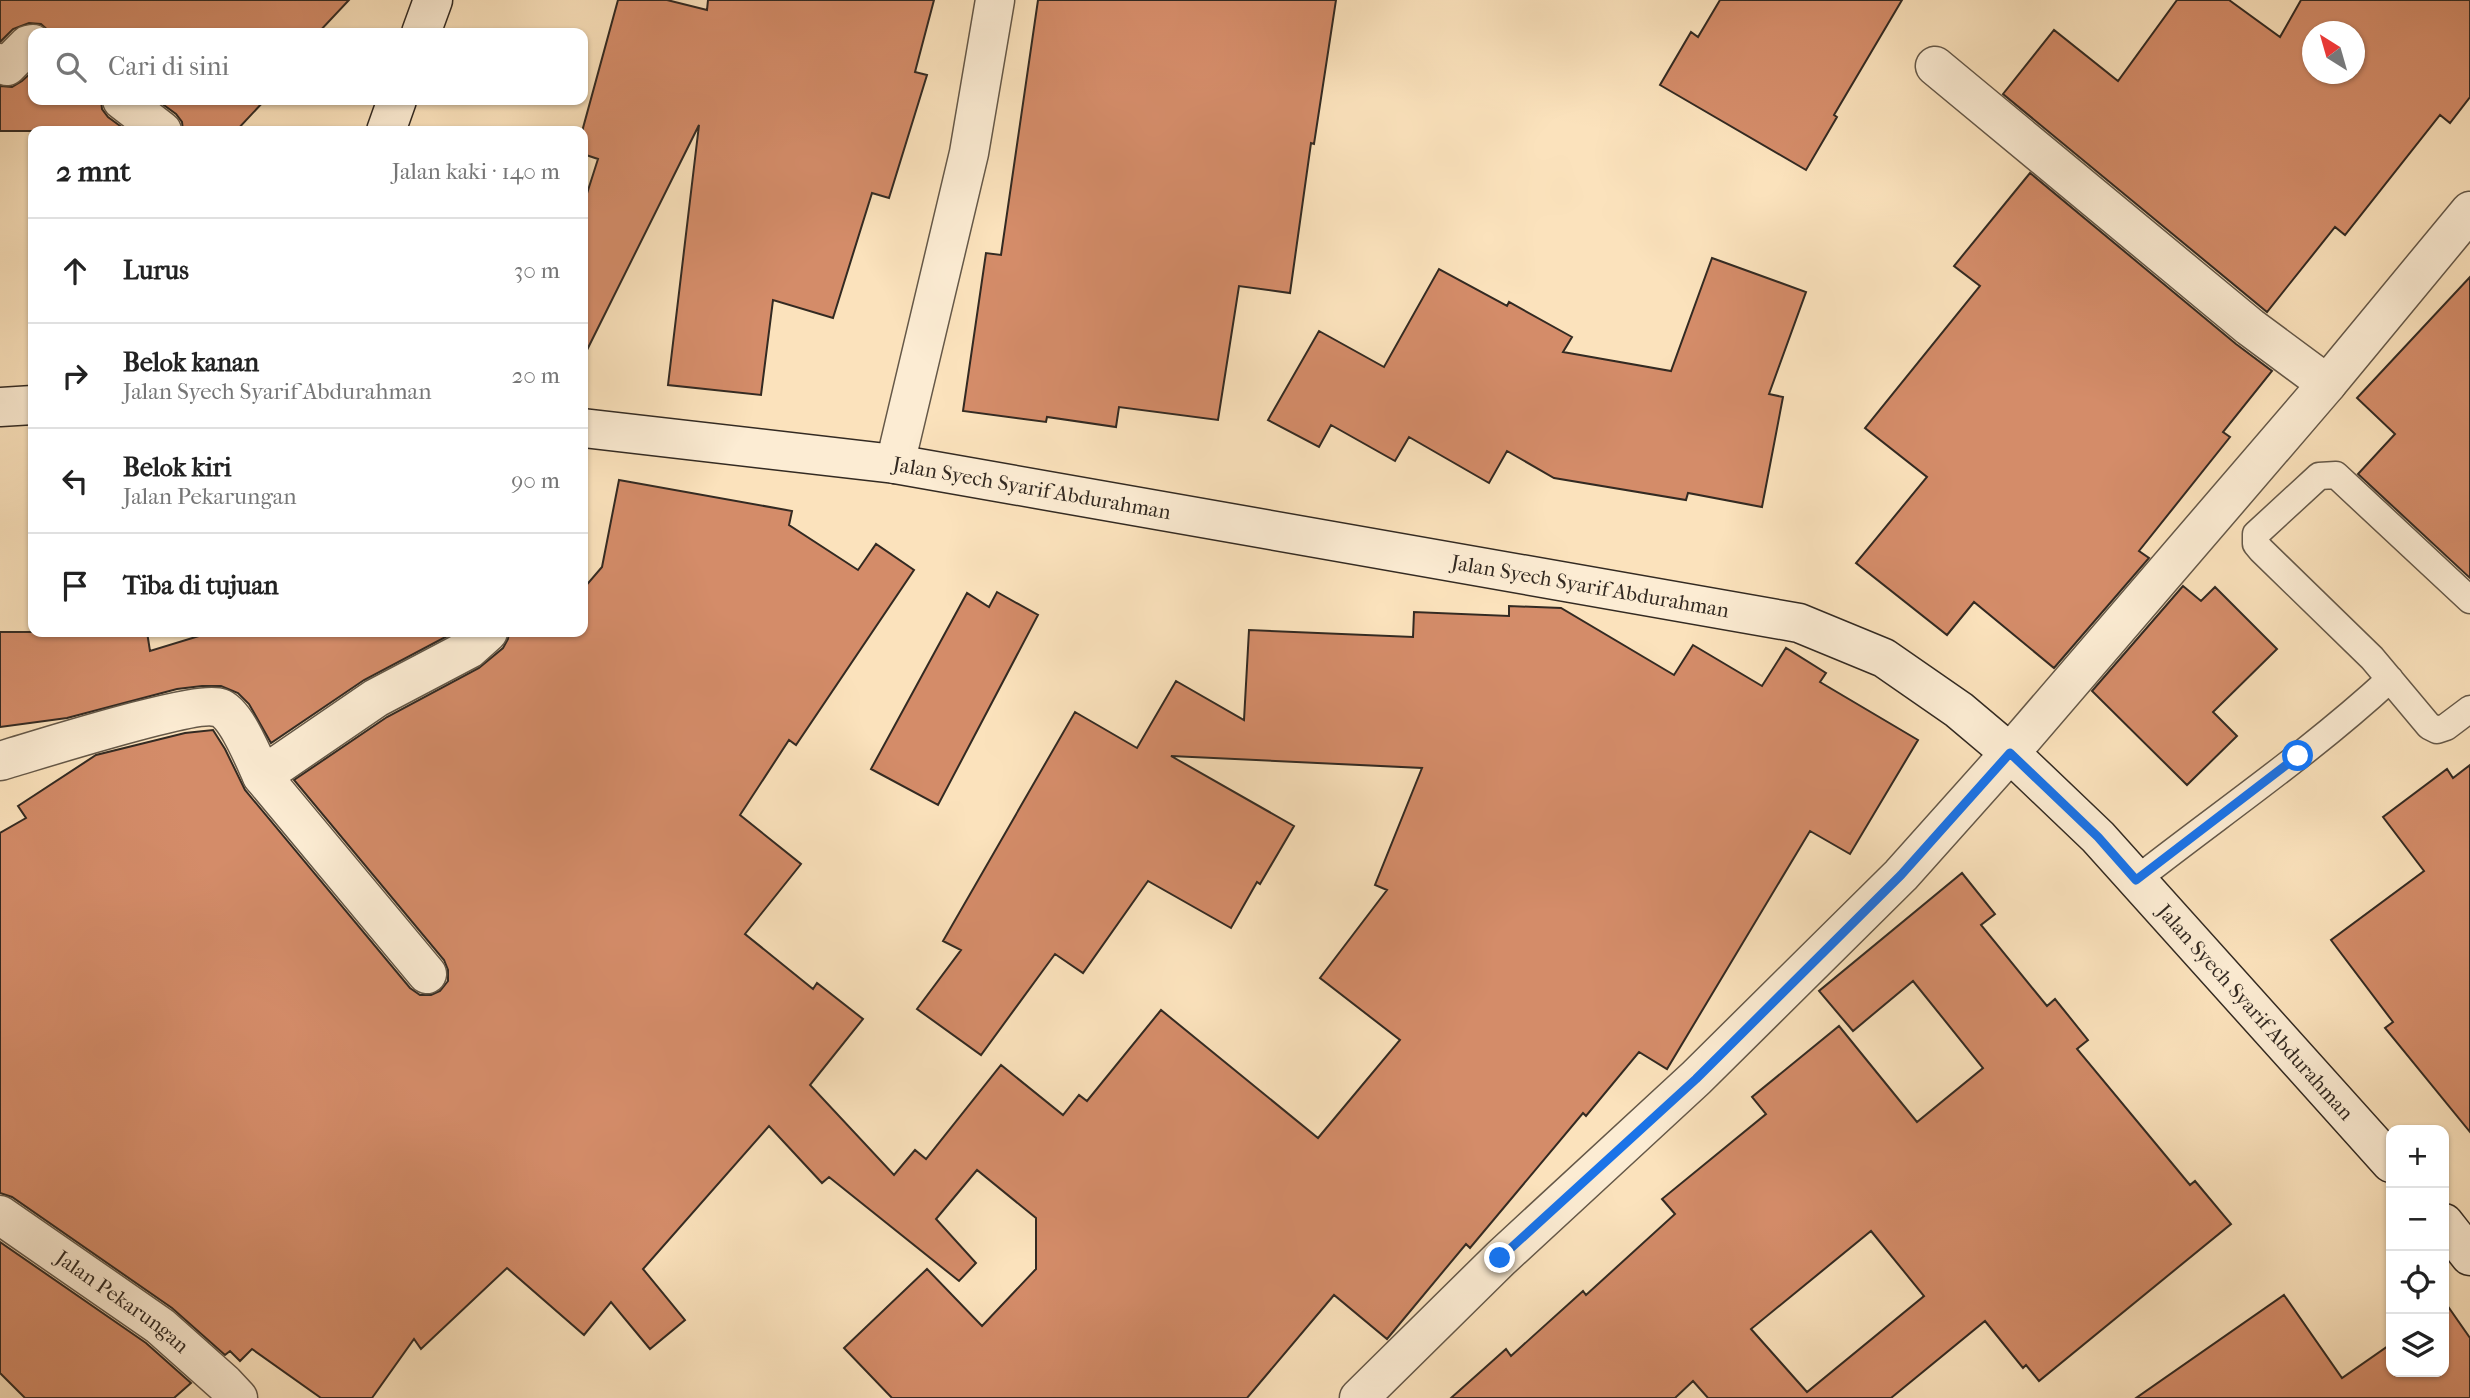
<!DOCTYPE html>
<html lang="id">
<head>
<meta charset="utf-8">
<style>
  :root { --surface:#fff; --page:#f6f6f6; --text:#222; --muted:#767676; --line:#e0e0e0 }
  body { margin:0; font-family:"IM FELL French Canon",serif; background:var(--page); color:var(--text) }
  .controls { position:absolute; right:21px; bottom:21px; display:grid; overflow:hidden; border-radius:14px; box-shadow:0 2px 5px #0004 }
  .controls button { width:63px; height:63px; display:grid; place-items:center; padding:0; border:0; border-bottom:2px solid var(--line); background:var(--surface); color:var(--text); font:35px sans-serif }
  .compass { position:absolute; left:2302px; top:21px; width:63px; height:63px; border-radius:50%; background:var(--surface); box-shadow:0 2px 5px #0004; rotate:323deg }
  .stop { position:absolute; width:21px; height:21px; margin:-16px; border:5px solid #1a73e8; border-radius:50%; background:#fff }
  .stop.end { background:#1a73e8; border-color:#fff; box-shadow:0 2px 7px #0008 }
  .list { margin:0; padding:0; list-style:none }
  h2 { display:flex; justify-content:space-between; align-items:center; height:91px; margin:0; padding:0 28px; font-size:30px }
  h2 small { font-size:23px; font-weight:400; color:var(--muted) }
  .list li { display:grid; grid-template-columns:46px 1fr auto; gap:21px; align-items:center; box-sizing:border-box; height:105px; padding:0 28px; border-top:2px solid var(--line) }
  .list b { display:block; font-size:26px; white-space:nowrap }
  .list p { margin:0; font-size:23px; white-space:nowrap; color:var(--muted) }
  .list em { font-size:23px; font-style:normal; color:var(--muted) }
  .icon { flex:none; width:38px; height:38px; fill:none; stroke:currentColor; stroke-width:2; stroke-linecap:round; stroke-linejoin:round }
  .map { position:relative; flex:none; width:2470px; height:1398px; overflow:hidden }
  .search { position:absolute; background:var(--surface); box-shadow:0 2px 5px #0004; left:28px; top:28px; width:560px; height:77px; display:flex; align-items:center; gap:18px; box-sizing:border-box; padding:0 24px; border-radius:14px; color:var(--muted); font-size:26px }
  .panel { position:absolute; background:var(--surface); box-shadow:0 2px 5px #0004; left:28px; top:126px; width:560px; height:511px; border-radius:14px }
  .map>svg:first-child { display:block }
  .building { fill:#d48c69; stroke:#332a22; stroke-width:2; fill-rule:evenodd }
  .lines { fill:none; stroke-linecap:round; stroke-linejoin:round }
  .lane-casing { stroke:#655848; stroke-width:29 }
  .street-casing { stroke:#655848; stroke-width:41 }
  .secondary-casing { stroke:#332a22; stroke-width:41 }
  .lane { stroke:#fcecd3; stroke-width:26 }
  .street { stroke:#fcecd3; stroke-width:38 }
  .secondary { stroke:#fcecd3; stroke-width:38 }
  .route { stroke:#1a73e8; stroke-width:9 }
  .labels { text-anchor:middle; stroke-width:7; stroke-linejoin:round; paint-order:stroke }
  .street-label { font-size:21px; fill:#332a22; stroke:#fcecd3 }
</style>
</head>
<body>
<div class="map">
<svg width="2470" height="1398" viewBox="0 0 2470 1398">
  <rect width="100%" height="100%" fill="#fbe2bc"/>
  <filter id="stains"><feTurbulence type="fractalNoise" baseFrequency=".00286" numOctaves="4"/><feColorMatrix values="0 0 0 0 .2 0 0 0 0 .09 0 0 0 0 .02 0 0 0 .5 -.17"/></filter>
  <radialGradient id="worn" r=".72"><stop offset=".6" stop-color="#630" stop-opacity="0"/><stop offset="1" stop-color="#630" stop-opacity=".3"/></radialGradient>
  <!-- building -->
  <path class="building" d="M0 0H349L318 33H51L41 24 29 23 13 29 0 42Z
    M618 0H667L707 10 708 0H934L915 72 927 75 889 198 872 193 833 318 773 300 761 395 668 385 699 125 583 358V206L598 159 583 154V128Z
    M1038 0H1336L1314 144 1311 143 1290 293 1239 286 1218 420 1119 407 1116 427 1047 417 1046 422 963 411 986 253 1001 255Z
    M1720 0H1902L1834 115 1837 117 1806 170 1660 85 1691 32 1698 37Z
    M2177 0H2229L2280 37 2301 0H2470V97L2450 123 2440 115 2345 235 2335 227 2267 312 2003 94 2054 30 2118 81ZM2313 32H2355V74H2313Z
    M33 71V100H101L102 109 108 117 127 131H0V86L12 87 22 81Z
    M157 100H265L236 131H183L182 122 176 114Z
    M2030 173 2236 344 2272 371 2223 432 2230 437 2139 551 2149 558 2054 668 1974 602 1947 635 1856 563 1927 477 1865 428 1980 286 1954 266Z
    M1712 258 1806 292 1769 394 1783 397 1762 507 1688 493 1686 500 1554 478 1507 451 1489 483 1409 437 1395 461 1331 425 1319 447 1268 420 1319 331 1384 367 1439 269 1507 306 1509 302 1572 337 1563 352 1671 371Z
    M2470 277V578L2358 474 2395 434 2357 398Z
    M619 480 792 511 789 525 858 570 876 544 914 570 796 745 789 740 740 815 801 864 745 934 813 989 817 983 863 1019 810 1085 894 1175 915 1150 926 1159 1001 1065 1063 1115 1079 1095 1087 1101 1161 1010 1318 1138 1400 1040 1320 978 1387 890 1375 885 1422 768 1171 756 1294 826 1260 884 1257 882 1231 928 1148 881 1083 973 1055 954 981 1055 917 1009 961 950 943 941 1075 712 1137 748 1176 681 1244 720 1249 630 1413 637 1414 612 1509 616V606L1561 608 1674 675 1693 645 1762 686 1786 648 1826 673 1820 682 1918 740 1850 854 1810 831 1667 1069 1639 1052 1586 1116 1583 1113 1470 1248 1466 1244 1387 1339 1334 1295 1247 1398H892L844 1348 927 1269 982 1326 1036 1269V1218L977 1170 936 1219 976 1263 959 1281 829 1177 822 1183 769 1126 643 1269 685 1320 650 1349 611 1302 584 1335 507 1268 421 1349 414 1339 372 1398H321L252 1349 240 1361 230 1351 225 1355 172 1308 12 1197 0 1193V833L26 818 18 806 96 755 185 733 213 730 225 749 245 790 410 988 420 995H431L440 991 448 981V970L444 960 294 780 387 717 479 668 503 648 508 639 509 632H583V589L602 567Z
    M2183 586 2201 601 2215 587 2277 649 2213 712 2237 736 2187 785 2092 691Z
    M997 592 1038 615 938 805 871 769 967 593 989 607Z
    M0 632H147L150 651 212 632H455L364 680 271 743 249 704 238 693 221 686H202L177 689 67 718 0 727Z
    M2470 765V1132L2385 1028 2393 1022 2331 940 2424 871 2383 817 2447 769 2453 778Z
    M1962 873 1995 914 1981 925 2047 1006 2055 999 2088 1040 2077 1049 2190 1185 2195 1181 2231 1224 2039 1381 2026 1365 2023 1368 1985 1321 1891 1398H1708L1693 1381 1675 1398H1451L1506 1349 1511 1356 1583 1291 1586 1295 1675 1214 1662 1199 1766 1114 1752 1097 1839 1026 1917 1122 1983 1068 1913 981 1853 1031 1819 991ZM1871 1231 1924 1296 1807 1392 1751 1329Z
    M0 1242 146 1343 191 1383 174 1398H25L0 1373Z
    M2284 1295 2342 1378 2391 1344V1372H2444V1308L2447 1305 2470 1338V1398H2136Z"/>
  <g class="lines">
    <!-- lane casing -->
    <g class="lane-casing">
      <path id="lane" d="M2470 600 2336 475 2319 476 2256 534V544L2261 550 2372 658 2429 726 2437 730 2446 727 2470 709
        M2136 880C2220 814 2311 752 2390 679"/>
    </g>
    <!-- street casing -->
    <g class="street-casing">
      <g id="street">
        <path d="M0 63 7 66 28 45 33 44"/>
        <path d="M1935 66 2250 327 2327 384 2470 211"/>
        <path d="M122 100 162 131"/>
        <path d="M895 464 969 153 995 0"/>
        <path d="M0 761C35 751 196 699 220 708 236 713 255 761 262 776"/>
        <path d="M427 974 262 776 376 698 469 649 488 632"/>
        <path id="s1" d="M0 1215 160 1326 224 1383 238 1398"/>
        <path d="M1359 1398 1501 1258 1696 1078 1901 875 2010 753 2327 384"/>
      </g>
    </g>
    <!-- secondary casing -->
    <g class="secondary-casing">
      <g id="secondary">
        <path d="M421 33 433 0"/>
        <path d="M386 131 397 100"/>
        <path d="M0 407 33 405"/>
        <path id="s2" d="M583 428 895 464 1799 623 1884 658 1959 710 2010 753 2098 837 2391 1163"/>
        <path d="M2444 1223 2470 1256"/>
      </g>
    </g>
    <!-- lane -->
    <use href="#lane" class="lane"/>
    <!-- street -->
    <use href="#street" class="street"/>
    <!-- secondary -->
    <use href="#secondary" class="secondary"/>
  </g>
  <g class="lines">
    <!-- route -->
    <path class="route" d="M1500 1258 1696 1079 1901 875 2010 753 2098 837 2136 880 2298 756"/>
  </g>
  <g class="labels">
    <!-- street labels -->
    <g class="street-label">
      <text dy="7" stroke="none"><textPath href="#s2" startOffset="453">Jalan Syech Syarif Abdurahman</textPath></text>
      <text dy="7" stroke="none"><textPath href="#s2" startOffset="1020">Jalan Syech Syarif Abdurahman</textPath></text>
      <text dy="7" stroke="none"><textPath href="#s2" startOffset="1839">Jalan Syech Syarif Abdurahman</textPath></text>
      <text dy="7" stroke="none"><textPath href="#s1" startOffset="150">Jalan Pekarungan</textPath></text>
    </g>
  </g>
  <rect width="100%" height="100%" filter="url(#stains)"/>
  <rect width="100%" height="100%" fill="url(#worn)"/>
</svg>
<div class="controls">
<button>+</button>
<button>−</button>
<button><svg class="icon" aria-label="locate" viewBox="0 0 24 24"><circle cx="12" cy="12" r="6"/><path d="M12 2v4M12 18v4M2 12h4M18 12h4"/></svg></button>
<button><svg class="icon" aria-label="layers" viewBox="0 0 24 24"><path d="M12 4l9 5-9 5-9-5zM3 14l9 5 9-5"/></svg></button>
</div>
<svg class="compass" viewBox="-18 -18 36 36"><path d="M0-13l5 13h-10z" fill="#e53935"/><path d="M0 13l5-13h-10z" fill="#767676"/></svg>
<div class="stop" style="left:2298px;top:756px"></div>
<div class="stop end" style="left:1500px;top:1258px"></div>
<div class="search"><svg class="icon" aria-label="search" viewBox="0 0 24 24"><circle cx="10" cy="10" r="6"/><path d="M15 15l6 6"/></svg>Cari di sini</div>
<section class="panel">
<h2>2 mnt<small>Jalan kaki · 140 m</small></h2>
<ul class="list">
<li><svg class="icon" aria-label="ahead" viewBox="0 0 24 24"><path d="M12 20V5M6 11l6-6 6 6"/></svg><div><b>Lurus</b></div><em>30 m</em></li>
<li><svg class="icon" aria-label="right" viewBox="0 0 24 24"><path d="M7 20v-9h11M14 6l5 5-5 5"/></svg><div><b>Belok kanan</b><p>Jalan Syech Syarif Abdurahman</p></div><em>20 m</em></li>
<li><svg class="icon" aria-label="left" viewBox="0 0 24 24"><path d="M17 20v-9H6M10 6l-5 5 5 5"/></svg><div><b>Belok kiri</b><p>Jalan Pekarungan</p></div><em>90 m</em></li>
<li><svg class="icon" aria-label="arrive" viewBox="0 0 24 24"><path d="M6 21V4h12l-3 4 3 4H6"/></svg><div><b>Tiba di tujuan</b></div></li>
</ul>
</section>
</div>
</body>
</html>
